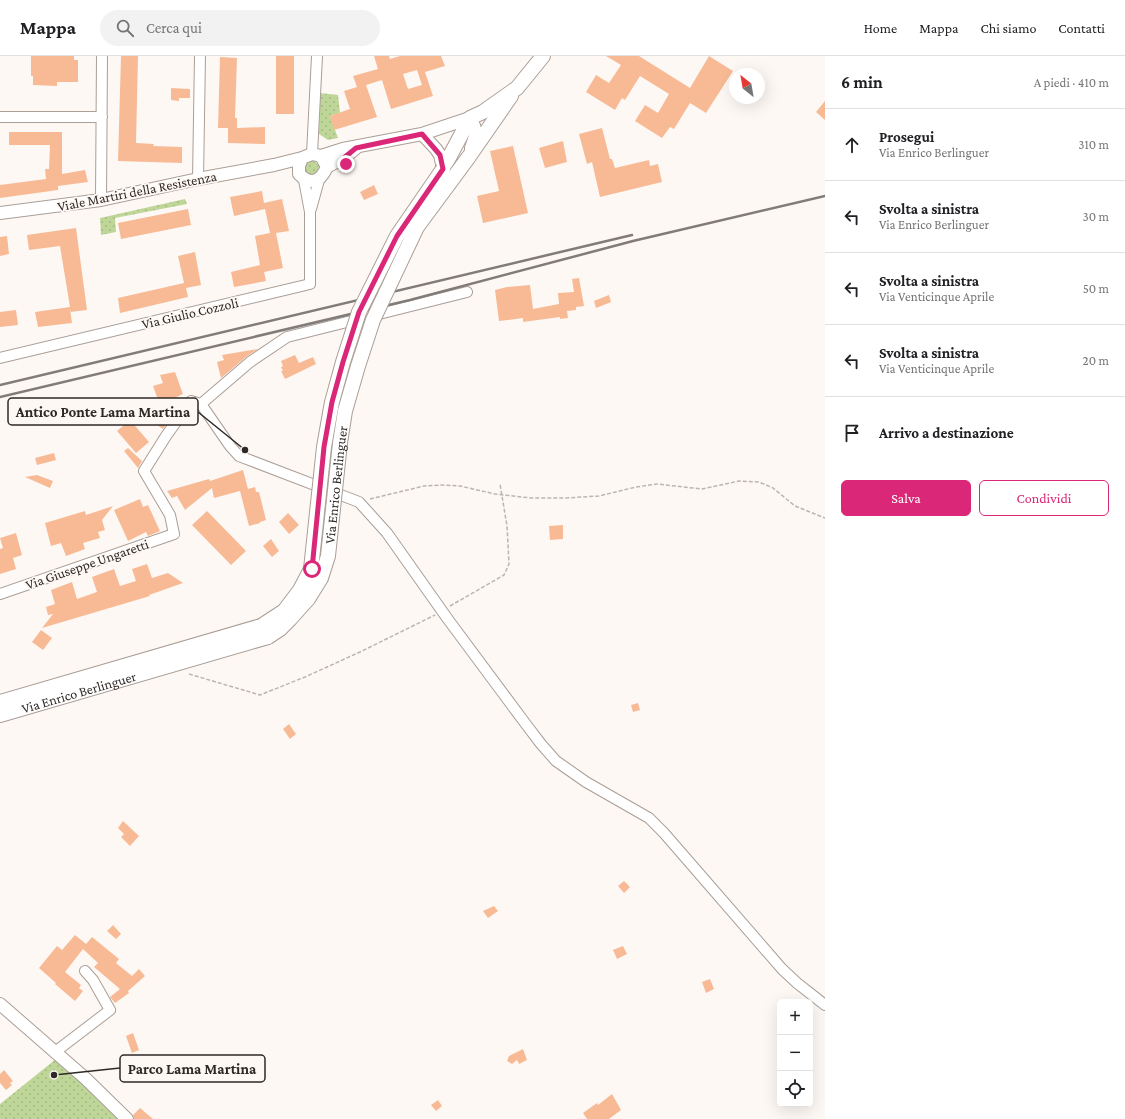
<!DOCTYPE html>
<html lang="it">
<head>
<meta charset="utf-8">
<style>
  :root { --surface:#fff; --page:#f2f2f2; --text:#202124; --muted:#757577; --line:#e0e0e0; --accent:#db2777 }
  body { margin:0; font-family:"Crimson Pro",serif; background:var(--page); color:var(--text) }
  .controls { position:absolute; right:12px; bottom:12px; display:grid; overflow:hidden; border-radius:6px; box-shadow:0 4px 16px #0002 }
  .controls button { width:36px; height:36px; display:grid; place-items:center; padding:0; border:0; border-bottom:1px solid var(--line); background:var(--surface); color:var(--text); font:20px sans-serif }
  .compass { position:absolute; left:729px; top:12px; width:36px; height:36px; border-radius:50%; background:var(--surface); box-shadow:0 4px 16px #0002; rotate:329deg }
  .stop { position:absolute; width:12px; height:12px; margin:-9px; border:3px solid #db2777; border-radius:50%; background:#fff }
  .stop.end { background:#db2777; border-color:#fff; box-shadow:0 1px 4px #0008 }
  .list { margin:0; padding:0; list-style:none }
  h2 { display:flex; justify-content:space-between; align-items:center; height:52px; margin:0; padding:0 16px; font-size:17px }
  h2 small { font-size:13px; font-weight:400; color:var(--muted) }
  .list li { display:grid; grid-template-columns:26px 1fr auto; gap:12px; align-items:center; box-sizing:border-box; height:72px; padding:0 16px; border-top:1px solid var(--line) }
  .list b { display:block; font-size:15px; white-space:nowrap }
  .list p { margin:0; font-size:13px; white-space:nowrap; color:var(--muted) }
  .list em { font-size:13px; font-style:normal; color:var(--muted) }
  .actions { display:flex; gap:8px; padding:12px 16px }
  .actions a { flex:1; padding:9px 0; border:1px solid var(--accent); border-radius:6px; text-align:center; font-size:14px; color:var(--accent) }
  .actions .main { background:var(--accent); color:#fff }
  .icon { flex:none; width:22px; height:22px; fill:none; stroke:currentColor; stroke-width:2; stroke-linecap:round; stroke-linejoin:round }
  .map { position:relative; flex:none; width:825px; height:1063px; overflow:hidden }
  header { display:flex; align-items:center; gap:24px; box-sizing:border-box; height:56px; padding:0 20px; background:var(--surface); border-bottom:1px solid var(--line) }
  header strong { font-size:19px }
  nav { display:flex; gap:22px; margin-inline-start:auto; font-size:14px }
  .search { width:280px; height:36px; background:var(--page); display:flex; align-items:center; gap:10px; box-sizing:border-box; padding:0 14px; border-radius:22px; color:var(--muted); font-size:15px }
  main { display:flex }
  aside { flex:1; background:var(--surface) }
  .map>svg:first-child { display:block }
  .green { fill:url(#green-dots) }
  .building { fill:#f7ba95; fill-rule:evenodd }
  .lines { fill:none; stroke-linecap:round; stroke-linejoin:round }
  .minor-casing { stroke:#aa9e96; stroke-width:12 }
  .tertiary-casing { stroke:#aa9e96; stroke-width:14 }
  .secondary-casing { stroke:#aa9e96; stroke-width:16 }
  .path { stroke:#bbb5b2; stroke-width:1.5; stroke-dasharray:4 2; stroke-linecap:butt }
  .minor { stroke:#fff; stroke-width:10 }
  .tertiary { stroke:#fff; stroke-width:12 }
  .secondary { stroke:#fff; stroke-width:14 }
  .rail { stroke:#827c79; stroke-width:2.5 }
  .secondary-bridge-casing { stroke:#aa9e96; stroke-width:16; stroke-linecap:butt }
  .secondary-bridge { stroke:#fff; stroke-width:14 }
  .route { stroke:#db2777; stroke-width:5 }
  .labels { text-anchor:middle; stroke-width:3.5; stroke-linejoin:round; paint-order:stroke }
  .street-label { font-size:14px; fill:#2e2926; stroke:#fef8f5 }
  .leader { fill:none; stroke:#2e2926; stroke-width:1.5 }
  .callout-dot { fill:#2e2926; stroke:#fef8f5; stroke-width:1.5 }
  .callout { fill:#fef8f5; stroke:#2e2926; stroke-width:1.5 }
  .callout-label { font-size:15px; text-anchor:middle; font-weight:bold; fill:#2e2926 }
</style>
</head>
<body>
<header>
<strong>Mappa</strong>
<div class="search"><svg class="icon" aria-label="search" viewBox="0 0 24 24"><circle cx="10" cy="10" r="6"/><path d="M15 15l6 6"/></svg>Cerca qui</div>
<nav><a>Home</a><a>Mappa</a><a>Chi siamo</a><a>Contatti</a></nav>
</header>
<main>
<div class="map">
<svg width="825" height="1063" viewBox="0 0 825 1063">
  <defs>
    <pattern id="green-dots" width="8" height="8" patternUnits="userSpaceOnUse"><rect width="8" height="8" fill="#bed798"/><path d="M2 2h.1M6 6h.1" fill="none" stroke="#a4b983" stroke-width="1.8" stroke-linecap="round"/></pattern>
  </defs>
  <rect width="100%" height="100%" fill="#fef8f5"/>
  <!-- green -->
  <path class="green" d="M320 37 338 39 340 57 330 60 338 82 328 84 319 78Z
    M305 112a7 7 0 1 1 14 0a7 7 0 1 1-14 0Z
    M185 143 187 148 115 162 116 176 101 179 100 162Z
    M56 1003 92 1036 118 1063H0V1048Z"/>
  <!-- building -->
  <path class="building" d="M31 0H74V4H78V26H57V30L33 29V20H31Z
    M121 0H138L136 87 154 88 153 90 182 91V107L118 105Z
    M276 0H294V58H276Z
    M374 0H389L390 3 400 0H441L445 10 425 16 433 40 391 53 382 24 366 29 377 61 334 74 330 60 350 53 344 35 357 31 353 20 378 13ZM417 14 422 29 408 33 403 18Z
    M606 0H639L690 32 709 0 733 15 706 57 690 47 674 73 670 71 662 82 635 65 645 49 658 57 669 38 640 20 625 44 622 42 615 54 586 36 596 19 609 27 621 9Z
    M220 1 237 2 235 62H237V72L265 71V88L228 87V72H218Z
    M171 32 190 33V42H179V45L171 44Z
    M825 45V64L816 56Z
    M602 72 610 103H612L615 112 649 104 650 110 658 108 662 126 600 141 592 106 587 108 579 78Z
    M9 76H62V118L85 114 88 126 58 130V134L0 142V129L46 123 45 113H49L50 89H9Z
    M563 85 567 106 545 112 539 92Z
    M513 90 528 157 483 167 477 140 499 135 490 95Z
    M374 129 378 138 364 144 360 136Z
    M262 135 264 147 282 143 289 175 276 177 283 212 264 216 266 225 234 231 231 216 260 209 255 180 270 177 265 153 234 160 230 141Z
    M188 153 191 169 121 183 118 167Z
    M76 172 87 254 70 256V253L72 267 38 271 35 256 70 251 60 190 29 194 27 179Z
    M7 180 9 198 0 200V181Z
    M195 196 201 229 186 232 188 241 120 257 118 242 184 227 178 200Z
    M579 222 584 250 576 251V254L567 255 568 262 560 263V261L523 266V262L499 265 495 234 507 231 530 229 533 253 559 248 558 237 574 236 572 223Z
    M609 239 611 246 596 252 594 245Z
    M16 254 18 269 0 271V256Z
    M258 293 246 301 221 322 217 306 224 304 222 299Z
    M295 299 299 307 313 301 316 308 285 323 281 315H283L281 311 283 310 281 305Z
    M175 316 183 338 160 349 153 330 163 327 160 319Z
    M155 358 168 366 163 373 151 365Z
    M130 364 149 386 136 397 117 375Z
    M128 392 142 405 138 412 124 395Z
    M54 397 56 404 37 409 35 402Z
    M243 414 248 433 255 431 256 436H259L266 464 260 466V467L249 470 240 435 214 442 212 432 185 454 177 440 172 442 167 435 209 423 210 425Z
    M37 419 53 425 50 432 25 421Z
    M140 443 143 451 148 449 160 475 148 480 146 476 128 485 114 454Z
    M113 450 102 464 105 474 98 476 100 482 83 487 85 493 66 500 61 487 51 490 45 467 85 455 86 459Z
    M207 455 246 495 231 509 192 469Z
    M288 457 299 469 289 478 279 466Z
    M563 469V483L550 484 549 470Z
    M16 477 22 499 13 502 16 513 0 518V493L3 492 0 482Z
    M271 483 279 495 272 501 263 490Z
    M147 508 152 522 168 517 183 527 149 539 150 540 42 572 53 558 48 559 46 551 55 548 51 534 72 526 77 543 97 536 92 521 114 513 120 530 136 525 132 513Z
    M41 574 52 582 43 594 32 586Z
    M638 647 640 654 633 656 631 649Z
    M289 668 296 678 290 683 283 673Z
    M123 765 139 780 130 790 121 781 124 778 118 772Z
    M624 825 630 831 624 837 618 830Z
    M494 850 498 855 488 862 483 855Z
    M113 869 121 878 116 883 107 875Z
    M75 879 86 888 92 881 119 903 116 907 132 920 139 913 145 920 128 935 129 937 115 947 110 941 120 933 94 911 98 907 83 893 65 916 81 929 79 932 83 935 75 945 55 928 56 927 39 912 57 890 62 894Z
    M623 890 627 898 617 903 613 894Z
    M710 923 714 933 706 937 702 926Z
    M133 977 139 994 132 997 126 980Z
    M523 993 527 1004 519 1008 517 1004 512 1008 507 1005 509 1000Z
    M4 1014 13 1025 10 1027 12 1029 6 1034 0 1027V1018Z
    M612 1038 621 1054 609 1063H587L583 1057 597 1047 598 1049Z
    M438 1044 442 1050 436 1055 431 1049Z
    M140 1052 153 1063H134L133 1059Z"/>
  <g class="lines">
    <!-- minor casing -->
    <g class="minor-casing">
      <path id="minor" d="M0 61H102
        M312 98 317 0
        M198 123 200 0
        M101 144 102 0
        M311 153 319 124
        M0 302 310 228V156L304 124
        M201 348 250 306 287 281 467 236
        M0 538 174 478 170 459 144 415 166 380 191 345 201 348 230 390 239 400 359 446 387 477 447 562 525 667 541 688 556 705 586 726 649 762 664 777 782 913 797 927 825 949
        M55 996 110 954 93 924 85 915"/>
    </g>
    <!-- tertiary casing -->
    <g class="tertiary-casing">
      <path id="tertiary" d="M422 78 436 93 440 99 443 113
        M312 98 321 100 327 111C320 126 311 130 299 118V110L302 102Z
        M321 100 343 93 422 78 470 62C478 75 476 78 471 92
        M327 111 345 101 356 92
        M0 157 101 144 198 123 274 109 302 102
        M0 948 85 1022 127 1063"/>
    </g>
    <!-- secondary casing -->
    <g class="secondary-casing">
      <g id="secondary">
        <path d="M468 102 511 40"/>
        <path d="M443 113 470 62 483 56 517 32 543 0"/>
        <path d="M0 646 261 570"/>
        <path id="s1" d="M0 659 268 581"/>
      </g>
    </g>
    <!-- path -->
    <path class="path" d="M370 443 424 430 442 429 460 430 495 438 531 442H567L599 440 636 431 657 428 702 433 739 425 759 426 773 432 795 450 825 462
      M450 550 504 519 509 508 507 470 500 428
      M189 618 260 639 305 621 360 596 435 559"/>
    <!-- minor -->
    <use href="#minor" class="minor"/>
    <!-- tertiary -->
    <use href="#tertiary" class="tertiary"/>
    <!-- secondary -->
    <use href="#secondary" class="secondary"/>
    <!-- rail -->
    <path class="rail" d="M0 329 632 179
      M0 341 410 244 633 185 825 140"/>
    <!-- secondary-bridge casing -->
    <g class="secondary-bridge-casing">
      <g id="secondary-bridge">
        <path d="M261 570 284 555 300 534 311 513 324 391 332 346 343 306 359 256 397 180 443 113"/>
        <path id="s2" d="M268 581 280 573 290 563 308 543 321 522 328 500 340 387 345 355 358 310 373 264 417 171 468 102"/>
      </g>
    </g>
    <!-- secondary-bridge -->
    <use href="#secondary-bridge" class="secondary-bridge"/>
  </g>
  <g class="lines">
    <!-- route -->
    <path class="route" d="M312 513 324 391 332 346 343 306 359 256 397 180 443 113 440 99 422 78 356 92 345 101 346 108"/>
  </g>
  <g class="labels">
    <!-- street labels -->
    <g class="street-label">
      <text transform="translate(137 135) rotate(-11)" y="5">Viale Martiri della Resistenza</text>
      <text transform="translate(190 257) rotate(-13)" y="5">Via Giulio Cozzoli</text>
      <text dy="5" stroke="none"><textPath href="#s2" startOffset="175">Via Enrico Berlinguer</textPath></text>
      <text transform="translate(87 508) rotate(-19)" y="5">Via Giuseppe Ungaretti</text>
      <text dy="5" stroke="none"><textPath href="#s1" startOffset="82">Via Enrico Berlinguer</textPath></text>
    </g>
  </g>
  <!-- callouts -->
  <path class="leader" d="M245 394L198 356M54 1019L120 1012"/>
  <g class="callout-dot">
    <circle cx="245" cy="394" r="4"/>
    <circle cx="54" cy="1019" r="4"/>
  </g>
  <g class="callout">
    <rect x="8" y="342" width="190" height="27" rx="4"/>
    <rect x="120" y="999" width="145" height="27" rx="4"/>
  </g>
  <g class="callout-label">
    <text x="103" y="361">Antico Ponte Lama Martina</text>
    <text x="192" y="1018">Parco Lama Martina</text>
  </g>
</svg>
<div class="controls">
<button>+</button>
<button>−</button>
<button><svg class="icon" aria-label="locate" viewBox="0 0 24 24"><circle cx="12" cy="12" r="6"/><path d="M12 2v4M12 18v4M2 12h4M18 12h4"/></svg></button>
</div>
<svg class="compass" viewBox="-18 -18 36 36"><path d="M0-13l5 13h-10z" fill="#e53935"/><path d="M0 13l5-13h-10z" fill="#757577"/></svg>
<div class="stop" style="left:312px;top:513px"></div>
<div class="stop end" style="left:346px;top:108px"></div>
</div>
<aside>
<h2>6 min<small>A piedi · 410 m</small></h2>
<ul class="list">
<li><svg class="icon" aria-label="ahead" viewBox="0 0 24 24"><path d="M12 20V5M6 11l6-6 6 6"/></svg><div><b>Prosegui</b><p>Via Enrico Berlinguer</p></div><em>310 m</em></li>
<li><svg class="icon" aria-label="left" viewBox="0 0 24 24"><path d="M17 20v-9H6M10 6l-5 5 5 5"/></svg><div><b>Svolta a sinistra</b><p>Via Enrico Berlinguer</p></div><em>30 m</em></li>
<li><svg class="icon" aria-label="left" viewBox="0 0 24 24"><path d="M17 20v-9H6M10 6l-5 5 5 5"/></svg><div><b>Svolta a sinistra</b><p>Via Venticinque Aprile</p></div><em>50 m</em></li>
<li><svg class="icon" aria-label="left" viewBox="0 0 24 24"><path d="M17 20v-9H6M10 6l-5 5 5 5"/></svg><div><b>Svolta a sinistra</b><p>Via Venticinque Aprile</p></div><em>20 m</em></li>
<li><svg class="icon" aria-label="arrive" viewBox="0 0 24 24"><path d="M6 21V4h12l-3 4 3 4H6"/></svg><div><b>Arrivo a destinazione</b></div></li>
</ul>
<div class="actions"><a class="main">Salva</a><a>Condividi</a></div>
</aside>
</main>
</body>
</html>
